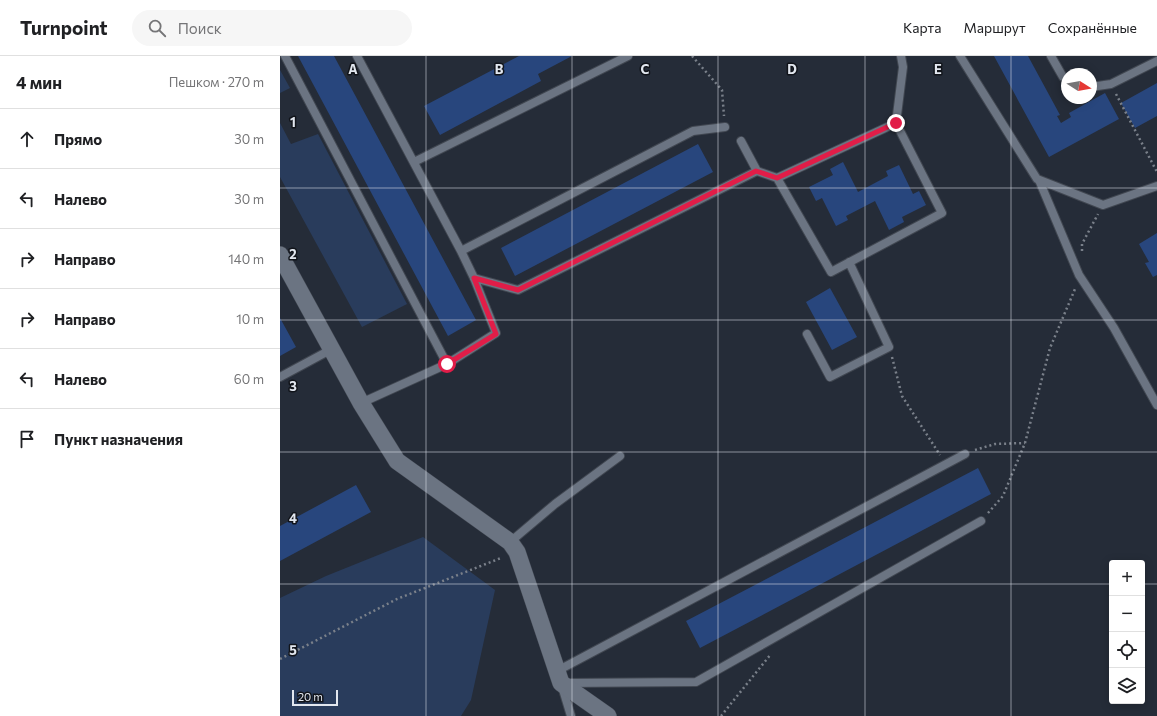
<!DOCTYPE html>
<html lang="ru">
<head>
<meta charset="utf-8">
<style>
  :root { --surface:#fff; --page:#f6f6f6; --text:#202124; --muted:#757577; --line:#e0e0e0 }
  body { margin:0; font-family:Commissioner,sans-serif; background:var(--page); color:var(--text) }
  .controls { position:absolute; right:12px; bottom:12px; display:grid; overflow:hidden; border-radius:4px; box-shadow:0 2px 10px #0003 }
  .controls button { width:36px; height:36px; display:grid; place-items:center; padding:0; border:0; border-bottom:1px solid var(--line); background:var(--surface); color:var(--text); font:20px sans-serif }
  .compass { position:absolute; left:781px; top:12px; width:36px; height:36px; border-radius:50%; background:var(--surface); box-shadow:0 2px 10px #0003; rotate:101deg }
  .scale { position:absolute; left:12px; bottom:10px; width:46px; box-sizing:border-box; padding-left:4px; border:2px solid #e2e7ef; border-top:0; font-size:11px; line-height:14px; white-space:nowrap; color:#e2e7ef; -webkit-text-stroke:3px #11141a; paint-order:stroke }
  .stop { position:absolute; width:12px; height:12px; margin:-9px; border:3px solid #e11d48; border-radius:50%; background:#fff }
  .stop.end { background:#e11d48; border-color:#fff; box-shadow:0 1px 4px #0008 }
  .list { margin:0; padding:0; list-style:none }
  h2 { display:flex; justify-content:space-between; align-items:center; height:52px; margin:0; padding:0 16px; font-size:17px }
  h2 small { font-size:13px; font-weight:400; color:var(--muted) }
  .list li { display:grid; grid-template-columns:26px 1fr auto; gap:12px; align-items:center; box-sizing:border-box; height:60px; padding:0 16px; border-top:1px solid var(--line) }
  .list b { display:block; font-size:15px; white-space:nowrap }
  .list em { font-size:13px; font-style:normal; color:var(--muted) }
  .icon { flex:none; width:22px; height:22px; fill:none; stroke:currentColor; stroke-width:2; stroke-linecap:round; stroke-linejoin:round }
  .map { position:relative; flex:none; width:877px; height:660px; overflow:hidden }
  header { display:flex; align-items:center; gap:24px; box-sizing:border-box; height:56px; padding:0 20px; background:var(--surface); border-bottom:1px solid var(--line) }
  header strong { font-size:19px }
  nav { display:flex; gap:22px; margin-inline-start:auto; font-size:14px }
  .search { width:280px; height:36px; background:var(--page); display:flex; align-items:center; gap:10px; box-sizing:border-box; padding:0 14px; border-radius:22px; color:var(--muted); font-size:15px }
  main { display:flex }
  aside { flex:1; background:var(--surface) }
  .map>svg:first-child { display:block }
  .green { fill:#293c5c }
  .building { fill:#28467d }
  .lines { fill:none; stroke-linecap:round; stroke-linejoin:round }
  .lane-casing { stroke:#414751; stroke-width:10 }
  .street-casing { stroke:#414751; stroke-width:18 }
  .path { stroke:#7a808a; stroke-width:2.5; stroke-dasharray:2 3; stroke-linecap:butt }
  .lane { stroke:#6b7482; stroke-width:8 }
  .street { stroke:#6b7482; stroke-width:17 }
  .route { stroke:#e11d48; stroke-width:5 }
  .grid { fill:none; stroke:#e2e7ef; stroke-width:1; stroke-opacity:0.55 }
  .grid-label { font-size:13px; text-anchor:middle; font-weight:bold; fill:#e2e7ef; stroke:#11141a; stroke-width:3; stroke-linejoin:round; paint-order:stroke }
</style>
</head>
<body>
<header>
<strong>Turnpoint</strong>
<div class="search"><svg class="icon" aria-label="search" viewBox="0 0 24 24"><circle cx="10" cy="10" r="6"/><path d="M15 15l6 6"/></svg>Поиск</div>
<nav><a>Карта</a><a>Маршрут</a><a>Сохранённые</a></nav>
</header>
<main>
<aside>
<h2>4 мин<small>Пешком · 270 m</small></h2>
<ul class="list">
<li><svg class="icon" aria-label="ahead" viewBox="0 0 24 24"><path d="M12 20V5M6 11l6-6 6 6"/></svg><div><b>Прямо</b></div><em>30 m</em></li>
<li><svg class="icon" aria-label="left" viewBox="0 0 24 24"><path d="M17 20v-9H6M10 6l-5 5 5 5"/></svg><div><b>Налево</b></div><em>30 m</em></li>
<li><svg class="icon" aria-label="right" viewBox="0 0 24 24"><path d="M7 20v-9h11M14 6l5 5-5 5"/></svg><div><b>Направо</b></div><em>140 m</em></li>
<li><svg class="icon" aria-label="right" viewBox="0 0 24 24"><path d="M7 20v-9h11M14 6l5 5-5 5"/></svg><div><b>Направо</b></div><em>10 m</em></li>
<li><svg class="icon" aria-label="left" viewBox="0 0 24 24"><path d="M17 20v-9H6M10 6l-5 5 5 5"/></svg><div><b>Налево</b></div><em>60 m</em></li>
<li><svg class="icon" aria-label="arrive" viewBox="0 0 24 24"><path d="M6 21V4h12l-3 4 3 4H6"/></svg><div><b>Пункт назначения</b></div></li>
</ul>
</aside>
<div class="map">
<svg width="877" height="660" viewBox="0 0 877 660">
  <rect width="100%" height="100%" fill="#252c38"/>
  <!-- green -->
  <path class="green" d="M0 14 10 32 0 37Z
    M0 67 11 88 38 78 127 248 82 271 0 121Z
    M143 481 215 534 191 644 181 660H0V542L46 520Z"/>
  <!-- building -->
  <path class="building" d="M18 0H54L196 264 168 280Z
    M239 0H292L258 18 261 25 160 79 144 50Z
    M714 0H748L780 59 777 60 781 67 791 61 789 57 825 37 839 63 769 101Z
    M877 27V60L855 72 841 47Z
    M418 88 433 116 235 220 221 192Z
    M563 106 578 136 608 120 606 115 619 109 633 138 639 135 646 149 622 161 624 166 609 174 595 145 566 160 568 164 556 170 542 142 536 145 529 131 553 119 550 113Z
    M877 177V219L873 221 865 207 869 206 859 188Z
    M550 232 577 281 552 294 526 246Z
    M0 262 16 291 0 300Z
    M698 412 711 438 420 592 406 565Z
    M76 429 91 456 0 505V470Z"/>
  <g class="lines">
    <!-- lane casing -->
    <g class="lane-casing">
      <path id="lane" d="M5 0 167 308
        M77 0 181 195 194 222 216 277 167 308 81 347
        M680 0 757 123 823 149 877 130
        M771 0 783 21 787 23
        M811 31 831 28 877 5
        M616 67 497 122 551 216 662 157 616 67 623 11 621 0
        M134 106 348 0
        M477 115 497 122
        M759 124 799 219 834 272 877 349
        M181 195 413 75 445 71
        M194 222 238 234 477 115 461 85
        M527 278 550 321 609 291 569 206
        M0 321 52 293
        M230 486 275 448 340 400
        M277 615 685 398
        M291 660 281 627 416 626 701 465"/>
    </g>
    <!-- street casing -->
    <g class="street-casing">
      <path id="street" d="M0 199 81 347 117 405 230 486 237 496 281 627 328 660"/>
    </g>
    <!-- path -->
    <path class="path" d="M412 0 442 34 444 60
      M836 38 877 116
      M802 195V188L818 158
      M612 301 622 340 660 399
      M695 394 715 388 745 387
      M708 457 723 440 745 387 770 292 795 233
      M0 603 117 543 221 502
      M441 660 491 598"/>
    <!-- lane -->
    <use href="#lane" class="lane"/>
    <!-- street -->
    <use href="#street" class="street"/>
  </g>
  <g class="lines">
    <!-- route -->
    <path class="route" d="M167 308 216 278 194 222 238 234 476 115 497 122 616 67"/>
  </g>
  <!-- grid -->
  <path class="grid" d="M146 0V660M292 0V660M438 0V660M585 0V660M731 0V660M0 132H877M0 264H877M0 396H877M0 528H832M862 528H877"/>
  <g class="grid-label">
    <text x="73" y="18">A</text>
    <text x="219" y="18">B</text>
    <text x="365" y="18">C</text>
    <text x="512" y="18">D</text>
    <text x="658" y="18">E</text>
    <text x="13" y="71">1</text>
    <text x="13" y="203">2</text>
    <text x="13" y="335">3</text>
    <text x="13" y="467">4</text>
    <text x="13" y="599">5</text>
  </g>
</svg>
<div class="controls">
<button>+</button>
<button>−</button>
<button><svg class="icon" aria-label="locate" viewBox="0 0 24 24"><circle cx="12" cy="12" r="6"/><path d="M12 2v4M12 18v4M2 12h4M18 12h4"/></svg></button>
<button><svg class="icon" aria-label="layers" viewBox="0 0 24 24"><path d="M12 4l9 5-9 5-9-5zM3 14l9 5 9-5"/></svg></button>
</div>
<svg class="compass" viewBox="-18 -18 36 36"><path d="M0-13l5 13h-10z" fill="#e53935"/><path d="M0 13l5-13h-10z" fill="#757577"/></svg>
<div class="scale">20 m</div>
<div class="stop" style="left:167px;top:308px"></div>
<div class="stop end" style="left:616px;top:67px"></div>
</div>
</main>
</body>
</html>
